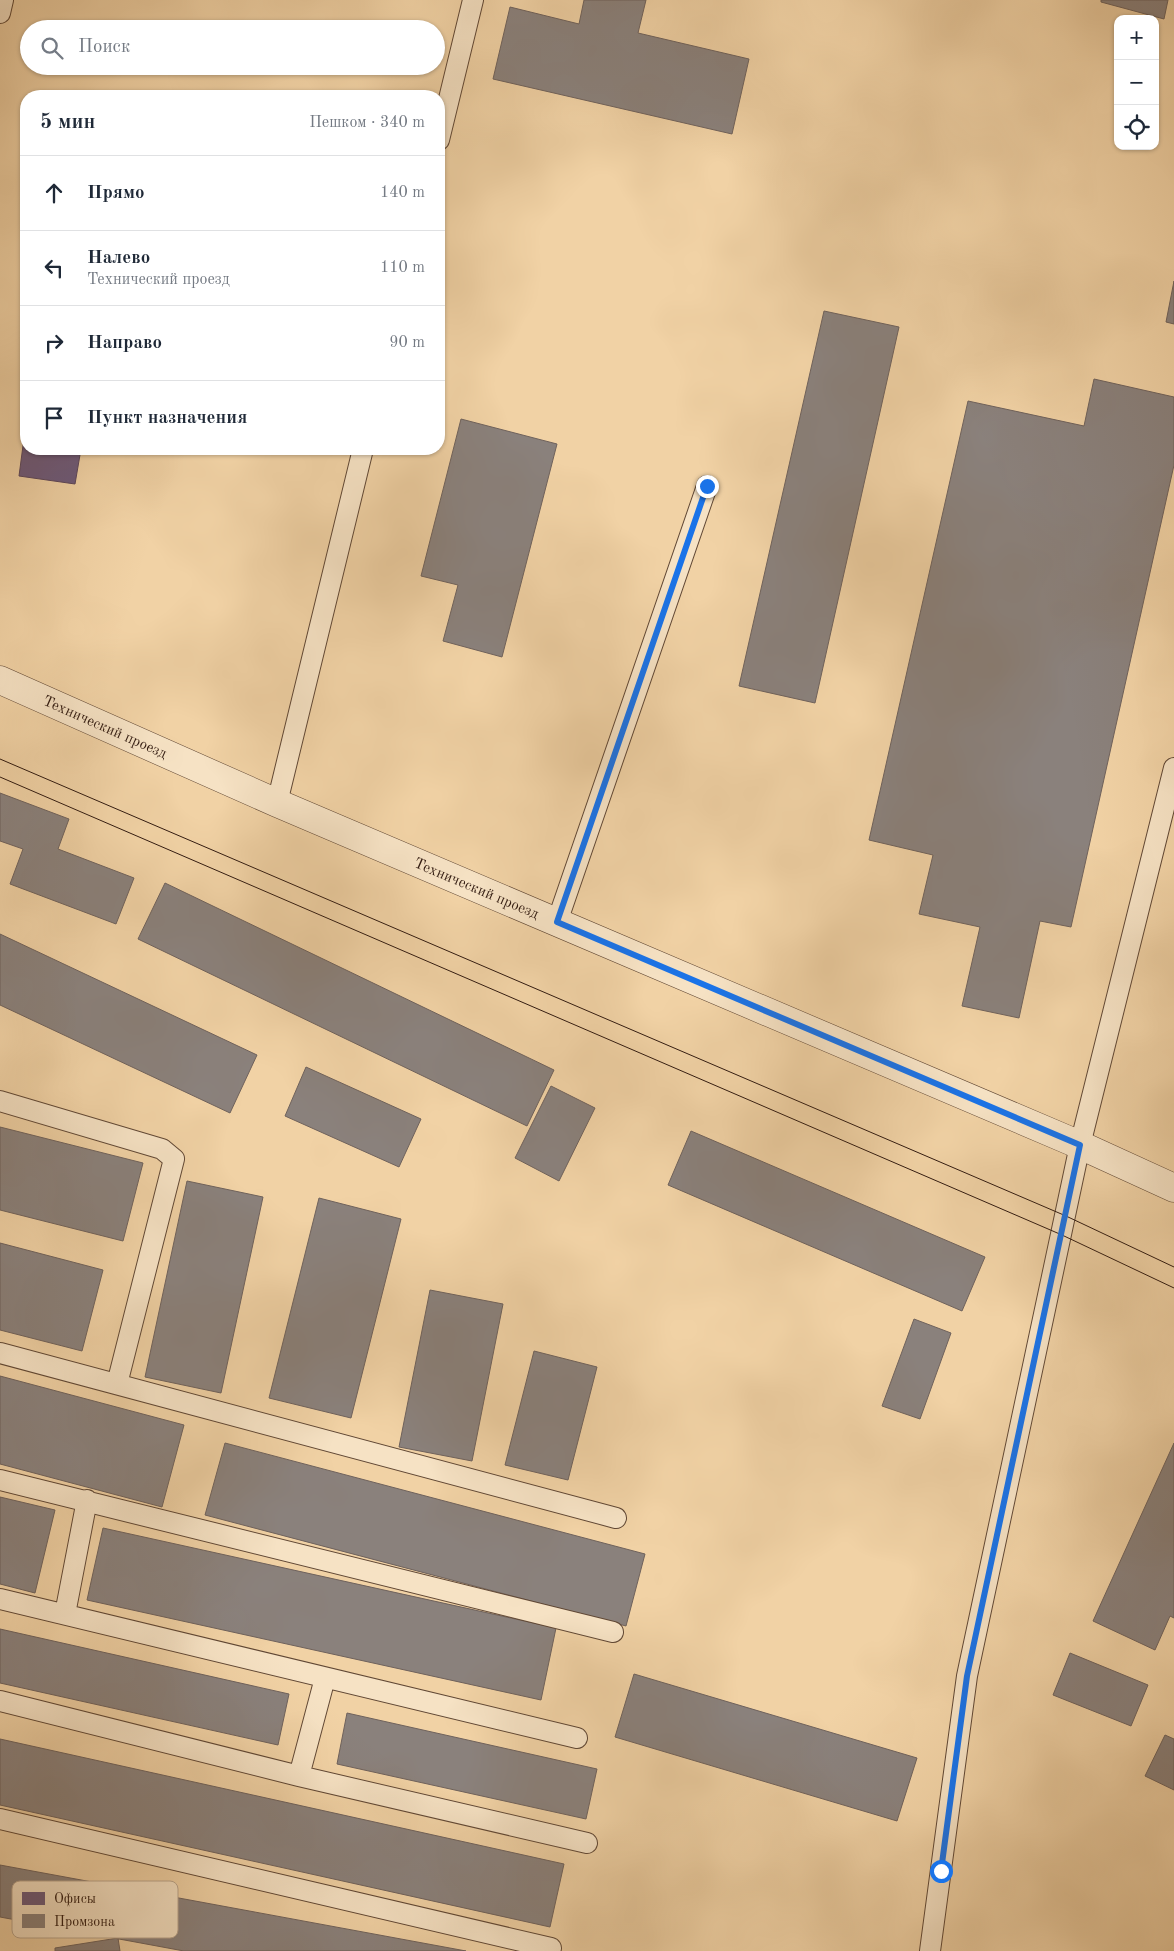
<!DOCTYPE html>
<html lang="ru">
<head>
<meta charset="utf-8">
<style>
  :root { --surface:#fff; --page:#f6f6f7; --text:#1f2937; --muted:#747a83; --line:#e0e1e3 }
  body { margin:0; font-family:"Old Standard TT",serif; background:var(--page); color:var(--text) }
  .controls { position:absolute; right:15px; top:15px; display:grid; overflow:hidden; border-radius:10px; box-shadow:0 1px 4px #0004 }
  .controls button { width:45px; height:45px; display:grid; place-items:center; padding:0; border:0; border-bottom:1px solid var(--line); background:var(--surface); color:var(--text); font:25px sans-serif }
  .stop { position:absolute; width:15px; height:15px; margin:-11px; border:4px solid #1a73e8; border-radius:50%; background:#fff }
  .stop.end { background:#1a73e8; border-color:#fff; box-shadow:0 1px 5px #0008 }
  .list { margin:0; padding:0; list-style:none }
  h2 { display:flex; justify-content:space-between; align-items:center; height:65px; margin:0; padding:0 20px; font-size:21px }
  h2 small { font-size:16px; font-weight:400; color:var(--muted) }
  .list li { display:grid; grid-template-columns:32px 1fr auto; gap:15px; align-items:center; box-sizing:border-box; height:75px; padding:0 20px; border-top:1px solid var(--line) }
  .list b { display:block; font-size:19px; white-space:nowrap }
  .list p { margin:0; font-size:16px; white-space:nowrap; color:var(--muted) }
  .list em { font-size:16px; font-style:normal; color:var(--muted) }
  .icon { flex:none; width:28px; height:28px; fill:none; stroke:currentColor; stroke-width:2; stroke-linecap:round; stroke-linejoin:round }
  .map { position:relative; flex:none; width:1174px; height:1951px; overflow:hidden }
  .search { position:absolute; background:var(--surface); box-shadow:0 1px 4px #0004; left:20px; top:20px; width:425px; height:55px; display:flex; align-items:center; gap:12px; box-sizing:border-box; padding:0 18px; border-radius:28px; color:var(--muted); font-size:19px }
  .panel { position:absolute; background:var(--surface); box-shadow:0 1px 4px #0004; left:20px; top:90px; width:425px; height:365px; border-radius:20px }
  .map>svg:first-child { display:block }
  .offices { fill:#6d597a; stroke:#5b465a }
  .industry { fill:#8a817c; stroke:#6f625c }
  .lines { fill:none; stroke-linecap:round; stroke-linejoin:round }
  .lane-casing { stroke:#614835; stroke-width:22 }
  .street-casing { stroke:#614835; stroke-width:29 }
  .lane { stroke:#f6e2c4; stroke-width:20 }
  .street { stroke:#f6e2c4; stroke-width:28 }
  .tram { stroke:#311a10; stroke-width:1 }
  .route { stroke:#1a73e8; stroke-width:6 }
  .labels { text-anchor:middle; stroke-width:5; stroke-linejoin:round; paint-order:stroke }
  .street-label { font-size:15px; fill:#311a10; stroke:#f6e2c4 }
  .key { fill:#f6e2c4; stroke:#bba68e; stroke-width:1 }
  .key-label { font-size:14px; fill:#311a10 }
</style>
</head>
<body>
<div class="map">
<svg width="1174" height="1951" viewBox="0 0 1174 1951">
  <rect width="100%" height="100%" fill="#f1d2a5"/>
  <filter id="stains"><feTurbulence type="fractalNoise" baseFrequency=".004" numOctaves="4"/><feColorMatrix values="0 0 0 0 .2 0 0 0 0 .09 0 0 0 0 .02 0 0 0 .5 -.17"/></filter>
  <radialGradient id="worn" r=".72"><stop offset=".6" stop-color="#630" stop-opacity="0"/><stop offset="1" stop-color="#630" stop-opacity=".3"/></radialGradient>
  <!-- offices -->
  <path class="offices" d="M26 423V449H81L75 484 19 476Z"/>
  <!-- industry -->
  <path class="industry" d="M584 0H646L638 33 749 59 732 134 493 79 510 7 579 24Z
    M1101 0H1168L1164 19 1101 2Z
    M1174 281V324L1166 322Z
    M824 311 899 327 815 703 739 686Z
    M1094 379 1174 397V465L1071 927 1040 921 1019 1018 962 1006 980 927 919 914 933 855 869 840 968 401 1084 426Z
    M461 419 557 444 502 657 443 641 458 585 421 576Z
    M0 793 69 819 58 849 134 878 116 924 10 884 23 849 0 841Z
    M165 883 554 1070 527 1126 138 939Z
    M0 934 257 1055 230 1113 0 1005Z
    M306 1067 421 1119 399 1167 285 1116Z
    M551 1086 595 1108 559 1181 515 1158Z
    M0 1127 143 1163 123 1241 0 1210Z
    M691 1131 985 1257 962 1311 668 1185Z
    M187 1181 263 1197 221 1393 145 1377Z
    M319 1198 401 1219 351 1418 269 1398Z
    M0 1243 103 1270 82 1351 0 1330Z
    M430 1290 503 1304 472 1461 399 1447Z
    M914 1319 951 1333 920 1419 882 1406Z
    M534 1351 597 1367 568 1480 505 1465Z
    M0 1376 184 1425 162 1507 0 1464Z
    M225 1443 645 1554 626 1626 205 1515Z
    M1174 1443V1618L1170 1616 1155 1650 1093 1621Z
    M0 1497 55 1510 35 1593 0 1584Z
    M103 1528 556 1628 541 1700 87 1600Z
    M0 1629 289 1694 278 1745 0 1683Z
    M1070 1653 1148 1685 1131 1726 1053 1695Z
    M634 1674 917 1758 897 1821 615 1737Z
    M347 1713 597 1769 586 1819 337 1764Z
    M1165 1735 1174 1739V1790L1145 1776Z
    M0 1739 564 1864 550 1927 0 1805Z
    M0 1865 466 1951H184L0 1917Z
    M118 1938 120 1951H55V1948Z"/>
  <g class="lines">
    <!-- lane casing -->
    <g class="lane-casing">
      <path id="lane" d="M0 13 3 0
        M439 140 473 0
        M277 803 363 449
        M557 922 707 486
        M0 1101 162 1149 174 1159 117 1384
        M0 1353 616 1518
        M0 1480 613 1632
        M0 1599 577 1738
        M65 1614 87 1500
        M0 1701 299 1776 587 1843
        M299 1776 325 1678
        M0 1819 551 1948
        M930 1951 967 1676 1080 1145 1174 768"/>
    </g>
    <!-- street casing -->
    <g class="street-casing">
      <g id="street">
        <path id="s1" d="M0 680 277 803 1080 1145 1174 1188"/>
      </g>
    </g>
    <!-- lane -->
    <use href="#lane" class="lane"/>
    <!-- street -->
    <use href="#street" class="street"/>
    <!-- tram -->
    <path class="tram" d="M0 759 1066 1216 1174 1267
      M0 777 1062 1235 1174 1288"/>
  </g>
  <g class="lines">
    <!-- route -->
    <path class="route" d="M707 486 557 922 1080 1145 967 1676 941 1871"/>
  </g>
  <g class="labels">
    <!-- street labels -->
    <g class="street-label">
      <text dy="5" stroke="none"><textPath href="#s1" startOffset="115">Технический проезд</textPath></text>
      <text dy="5" stroke="none"><textPath href="#s1" startOffset="520">Технический проезд</textPath></text>
    </g>
  </g>
  <!-- legend -->
  <rect x="12" y="1881" width="166" height="57" rx="8" class="key"/>
  <rect x="22" y="1892" width="23" height="13" fill="#6d597a"/>
  <rect x="22" y="1914" width="23" height="14" fill="#8a817c"/>
  <g class="key-label">
    <text x="54" y="1903">Офисы</text>
    <text x="54" y="1926">Промзона</text>
  </g>
  <rect width="100%" height="100%" filter="url(#stains)"/>
  <rect width="100%" height="100%" fill="url(#worn)"/>
</svg>
<div class="controls">
<button>+</button>
<button>−</button>
<button><svg class="icon" aria-label="locate" viewBox="0 0 24 24"><circle cx="12" cy="12" r="6"/><path d="M12 2v4M12 18v4M2 12h4M18 12h4"/></svg></button>
</div>
<div class="stop" style="left:941px;top:1871px"></div>
<div class="stop end" style="left:707px;top:486px"></div>
<div class="search"><svg class="icon" aria-label="search" viewBox="0 0 24 24"><circle cx="10" cy="10" r="6"/><path d="M15 15l6 6"/></svg>Поиск</div>
<section class="panel">
<h2>5 мин<small>Пешком · 340 m</small></h2>
<ul class="list">
<li><svg class="icon" aria-label="ahead" viewBox="0 0 24 24"><path d="M12 20V5M6 11l6-6 6 6"/></svg><div><b>Прямо</b></div><em>140 m</em></li>
<li><svg class="icon" aria-label="left" viewBox="0 0 24 24"><path d="M17 20v-9H6M10 6l-5 5 5 5"/></svg><div><b>Налево</b><p>Технический проезд</p></div><em>110 m</em></li>
<li><svg class="icon" aria-label="right" viewBox="0 0 24 24"><path d="M7 20v-9h11M14 6l5 5-5 5"/></svg><div><b>Направо</b></div><em>90 m</em></li>
<li><svg class="icon" aria-label="arrive" viewBox="0 0 24 24"><path d="M6 21V4h12l-3 4 3 4H6"/></svg><div><b>Пункт назначения</b></div></li>
</ul>
</section>
</div>
</body>
</html>
